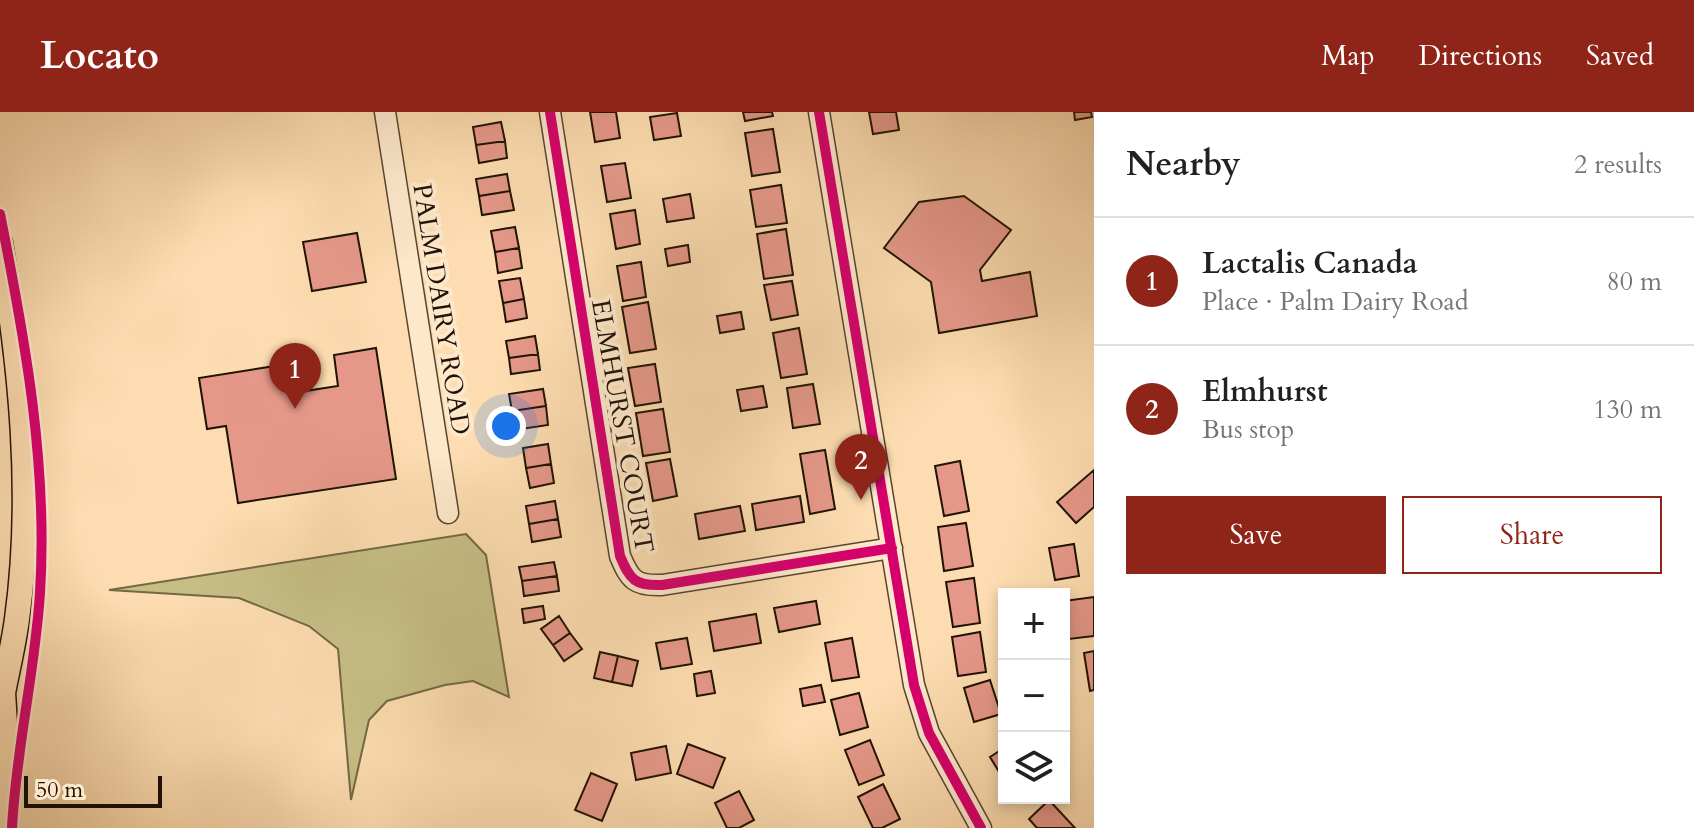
<!DOCTYPE html>
<html lang="en">
<head>
<meta charset="utf-8">
<style>
  :root { --surface:#fff; --page:#f2f2f2; --text:#202124; --muted:#757577; --line:#e0e0e0; --accent:#8f2418 }
  body { margin:0; font-family:Cardo,serif; background:var(--page); color:var(--text) }
  .controls { position:absolute; right:24px; bottom:24px; display:grid; overflow:hidden; border-radius:0px; box-shadow:0 4px 12px #0003 }
  .controls button { width:72px; height:72px; display:grid; place-items:center; padding:0; border:0; border-bottom:2px solid var(--line); background:var(--surface); color:var(--text); font:40px sans-serif }
  .scale { position:absolute; left:24px; bottom:20px; width:138px; box-sizing:border-box; padding-left:8px; border:4px solid #211304; border-top:0; font-size:22px; line-height:28px; white-space:nowrap; color:#211304; -webkit-text-stroke:6px #fde8cc; paint-order:stroke }
  .you { position:absolute; left:506px; top:314px; width:28px; height:28px; margin:-20px; border:6px solid #fff; border-radius:50%; background:#1a73e8; box-shadow:0 0 0 12px #1a73e833 }
  .badge { display:grid; place-items:center; width:52px; height:52px; border-radius:50%; background:var(--accent); color:#fff; font-size:26px; font-weight:700 }
  .pin { position:absolute; translate:-50% -66px; filter:drop-shadow(0 2px 4px #0008) }
  .pin::after { content:''; position:absolute; top:42px; width:28px; height:24px; background:inherit; clip-path:polygon(0 0,100% 0,50% 100%) }
  .list { margin:0; padding:0; list-style:none }
  h2 { display:flex; justify-content:space-between; align-items:center; height:104px; margin:0; padding:0 32px; font-size:34px }
  h2 small { font-size:26px; font-weight:400; color:var(--muted) }
  .list li { display:grid; grid-template-columns:52px 1fr auto; gap:24px; align-items:center; box-sizing:border-box; height:128px; padding:0 32px; border-top:2px solid var(--line) }
  .list b { display:block; font-size:30px; white-space:nowrap }
  .list p { margin:0; font-size:26px; white-space:nowrap; color:var(--muted) }
  .list em { font-size:26px; font-style:normal; color:var(--muted) }
  .actions { display:flex; gap:16px; padding:24px 32px }
  .actions a { flex:1; padding:18px 0; border:2px solid var(--accent); border-radius:0px; text-align:center; font-size:28px; color:var(--accent) }
  .actions .main { background:var(--accent); color:#fff }
  .icon { flex:none; width:44px; height:44px; fill:none; stroke:currentColor; stroke-width:2; stroke-linecap:round; stroke-linejoin:round }
  .map { position:relative; flex:none; width:1094px; height:716px; overflow:hidden }
  header { display:flex; align-items:center; gap:48px; box-sizing:border-box; height:112px; padding:0 40px; background:var(--accent); color:#fff }
  header strong { font-size:38px }
  nav { display:flex; gap:44px; margin-inline-start:auto; font-size:28px }
  main { display:flex }
  aside { flex:1; background:var(--surface) }
  .map>svg:first-child { display:block }
  .green { fill:#c7be86; stroke:#746845; stroke-width:2 }
  .building { fill:#e59889; stroke:#211304; stroke-width:2 }
  .lines { fill:none; stroke-linecap:round; stroke-linejoin:round }
  .minor-casing { stroke:#58452f; stroke-width:23 }
  .major-casing { stroke:#211304; stroke-width:27 }
  .minor { stroke:#fde8cc; stroke-width:20 }
  .major { stroke:#fcdcb0; stroke-width:24 }
  .cycleway-casing { stroke:#fde8cc; stroke-width:15 }
  .cycleway { stroke:#d6006c; stroke-width:10 }
  .labels { text-anchor:middle; stroke-width:8; stroke-linejoin:round; paint-order:stroke }
  .street-label { font-size:26px; fill:#211304; stroke:#fde8cc }
</style>
</head>
<body>
<header>
<strong>Locato</strong>
<nav><a>Map</a><a>Directions</a><a>Saved</a></nav>
</header>
<main>
<div class="map">
<svg width="1094" height="716" viewBox="0 0 1094 716">
  <rect width="100%" height="100%" fill="#fcdcb0"/>
  <filter id="stains"><feTurbulence type="fractalNoise" baseFrequency=".0025" numOctaves="4"/><feColorMatrix values="0 0 0 0 .2 0 0 0 0 .09 0 0 0 0 .02 0 0 0 .5 -.17"/></filter>
  <radialGradient id="worn" r=".72"><stop offset=".6" stop-color="#630" stop-opacity="0"/><stop offset="1" stop-color="#630" stop-opacity=".3"/></radialGradient>
  <!-- green -->
  <path class="green" d="M466 422 486 443 509 585 473 569 445 573 387 589 369 608 351 688 338 537 309 514 239 486 109 478Z"/>
  <!-- building -->
  <path class="building" d="M590 0H616L620 26 595 30Z
    M743 0H772L773 4 745 9Z
    M869 0H896L899 18 873 22Z
    M1074 0H1091L1092 5 1075 8Z
    M677 1 681 24 654 28 650 5Z
    M501 10 505 29 476 33 473 15Z
    M773 17 780 60 752 64 745 21Z
    M505 29 507 46 479 51 476 33Z
    M625 51 631 86 607 90 601 54Z
    M507 62 510 79 479 84 476 67Z
    M781 73 787 111 756 115 750 78Z
    M510 79 514 98 482 103 479 84Z
    M690 82 694 106 667 110 663 87Z
    M964 84 1011 118 980 158 982 169 1030 160 1037 204 939 221 931 170 884 136 919 90Z
    M635 98 640 132 616 137 610 102Z
    M515 115 519 136 495 140 491 119Z
    M786 117 793 163 764 167 757 122Z
    M357 121 366 170 312 179 303 130Z
    M688 133 690 150 668 154 665 137Z
    M519 136 522 156 498 161 495 140Z
    M641 150 646 185 623 189 617 154Z
    M520 166 524 187 503 191 499 169Z
    M792 169 798 203 771 208 764 173Z
    M524 187 527 206 506 210 503 191Z
    M648 190 656 237 630 241 622 195Z
    M741 200 744 217 720 221 717 204Z
    M799 216 807 262 781 266 773 221Z
    M535 224 538 242 509 246 506 229Z
    M376 236 396 367 238 391 226 314 207 317 199 266 288 252 292 281 338 274 334 243Z
    M538 242 540 258 511 262 509 246Z
    M655 252 661 290 635 294 628 256Z
    M813 272 820 312 793 316 787 276Z
    M763 274 767 295 741 299 737 278Z
    M543 277 546 294 512 299 509 282Z
    M546 294 548 313 514 318 512 299Z
    M663 297 670 340 643 344 636 301Z
    M548 332 551 352 526 356 523 336Z
    M825 338 835 397 810 402 800 342Z
    M670 347 677 384 653 389 646 351Z
    M960 349 969 399 944 404 935 354Z
    M551 352 554 371 530 376 526 356Z
    M1094 358V395L1076 411 1057 390Z
    M800 384 804 410 756 418 752 392Z
    M555 389 558 407 529 412 526 394Z
    M740 394 745 419 699 427 695 402Z
    M558 407 561 425 532 430 529 412Z
    M966 411 973 454 944 459 938 415Z
    M1074 432 1079 464 1055 468 1049 436Z
    M554 450 557 464 522 469 519 455Z
    M557 464 559 479 524 484 522 469Z
    M974 466 980 511 953 515 946 470Z
    M1094 485V524L1069 527 1064 489Z
    M816 489 820 512 779 520 774 496Z
    M543 494 545 507 524 511 522 497Z
    M756 502 761 531 714 539 709 510Z
    M559 504 570 521 553 533 541 517Z
    M980 520 986 560 958 564 952 525Z
    M570 521 582 537 564 549 553 533Z
    M687 526 692 552 661 557 656 531Z
    M852 526 859 565 832 569 825 531Z
    M1094 539V578L1090 579 1084 541Z
    M600 540 618 544 612 570 594 566Z
    M618 544 638 549 632 574 612 570Z
    M711 559 715 581 697 584 694 562Z
    M990 568 1001 602 974 610 964 576Z
    M821 573 825 590 803 594 800 577Z
    M859 581 868 615 840 623 831 588Z
    M870 628 884 663 859 673 845 638Z
    M688 632 725 646 713 676 677 662Z
    M666 634 671 661 636 668 631 641Z
    M1004 636V668L990 645Z
    M591 661 617 672 602 709 575 698Z
    M883 672 900 707 882 716H873L858 685Z
    M739 679 754 708 739 716H727L715 691Z
    M1049 688 1075 716H1037L1029 707Z"/>
  <g class="lines">
    <!-- minor casing -->
    <g class="minor-casing">
      <path id="minor" d="M385 0 448 401
        M550 0 620 444C630 468 635 474 662 473L892 436
        M819 0 914 573 929 621 981 716"/>
    </g>
    <!-- major casing -->
    <g class="major-casing">
      <path id="major" d="M0 131C21 254 34 383 17 507 13 537 5 567 0 597
        M0 705 6 630 3 580"/>
    </g>
    <!-- minor -->
    <use href="#minor" class="minor"/>
    <!-- major -->
    <use href="#major" class="major"/>
    <!-- cycleway casing -->
    <g class="cycleway-casing">
      <path id="cycleway" d="M550 0 620 444C630 468 635 474 662 473L892 436
        M819 0 914 573 929 621 981 716
        M0 102C25 227 48 353 40 481 35 560 16 637 12 716"/>
    </g>
    <!-- cycleway -->
    <use href="#cycleway" class="cycleway"/>
  </g>
  <g class="labels">
    <!-- street labels -->
    <g class="street-label">
      <text transform="translate(442 197) rotate(81)" y="9">PALM DAIRY ROAD</text>
      <text transform="translate(623 314) rotate(80)" y="9">ELMHURST COURT</text>
    </g>
  </g>
  <rect width="100%" height="100%" filter="url(#stains)"/>
  <rect width="100%" height="100%" fill="url(#worn)"/>
</svg>
<div class="controls">
<button>+</button>
<button>−</button>
<button><svg class="icon" aria-label="layers" viewBox="0 0 24 24"><path d="M12 4l9 5-9 5-9-5zM3 14l9 5 9-5"/></svg></button>
</div>
<div class="scale">50 m</div>
<div class="you"></div>
<div class="pin badge" style="left:295px;top:297px">1</div>
<div class="pin badge" style="left:861px;top:388px">2</div>
</div>
<aside>
<h2>Nearby<small>2 results</small></h2>
<ul class="list">
<li><span class="badge">1</span><div><b>Lactalis Canada</b><p>Place · Palm Dairy Road</p></div><em>80 m</em></li>
<li><span class="badge">2</span><div><b>Elmhurst</b><p>Bus stop</p></div><em>130 m</em></li>
</ul>
<div class="actions"><a class="main">Save</a><a>Share</a></div>
</aside>
</main>
</body>
</html>
